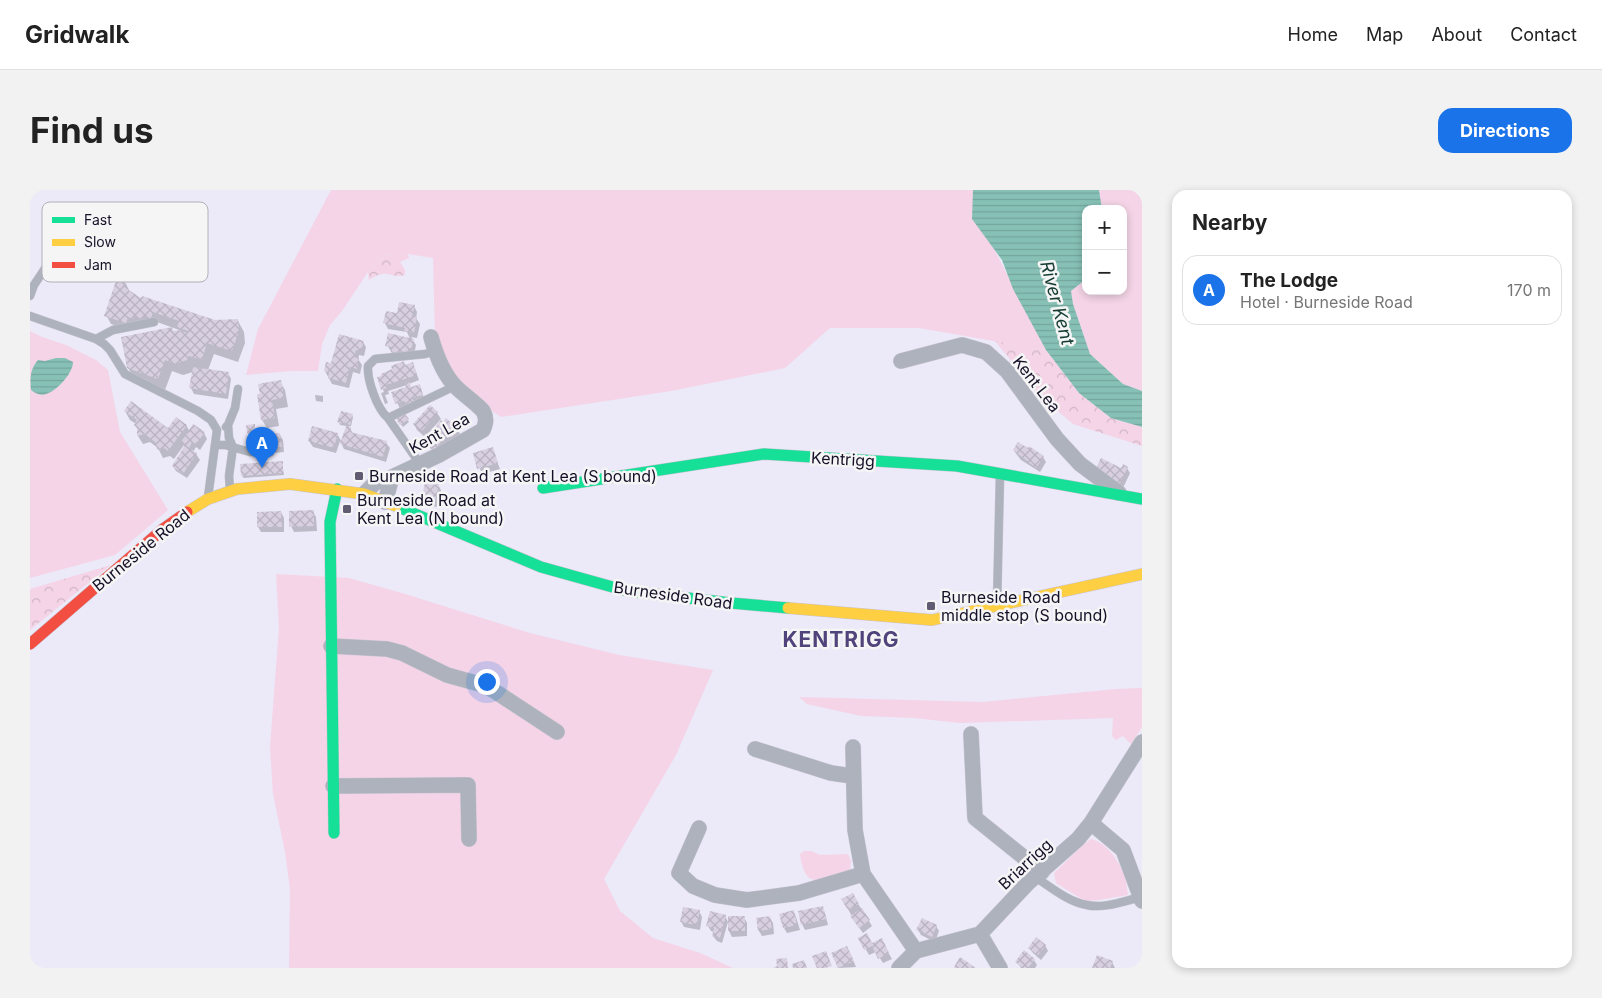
<!DOCTYPE html>
<html lang="en">
<head>
<meta charset="utf-8">
<style>
  :root { --surface:#fff; --page:#f2f2f2; --text:#222; --muted:#767676; --line:#e0e0e0; --accent:#1a73e8 }
  body { margin:0; font-family:Inter,sans-serif; background:var(--page); color:var(--text) }
  .controls { position:absolute; right:15px; top:15px; display:grid; overflow:hidden; border-radius:10px; box-shadow:0 2px 8px #0003 }
  .controls button { width:45px; height:45px; display:grid; place-items:center; padding:0; border:0; border-bottom:1px solid var(--line); background:var(--surface); color:var(--text); font:25px sans-serif }
  .you { position:absolute; left:456px; top:491px; width:18px; height:18px; margin:-12px; border:4px solid #fff; border-radius:50%; background:#1a73e8; box-shadow:0 0 0 8px #1a73e833 }
  .badge { display:grid; place-items:center; width:32px; height:32px; border-radius:50%; background:var(--accent); color:#fff; font-size:16px; font-weight:700 }
  .pin { position:absolute; translate:-50% -41px; filter:drop-shadow(0 1px 2px #0008) }
  .pin::after { content:''; position:absolute; top:26px; width:18px; height:15px; background:inherit; clip-path:polygon(0 0,100% 0,50% 100%) }
  .list { margin:0; padding:0; list-style:none }
  h2 { display:flex; justify-content:space-between; align-items:center; height:65px; margin:0; padding:0 20px; font-size:21px }
  h2 small { font-size:16px; font-weight:400; color:var(--muted) }
  .list li { display:grid; grid-template-columns:32px 1fr auto; gap:15px; align-items:center; box-sizing:border-box; height:70px; margin:0 10px 10px; padding:0 10px; border:1px solid var(--line); border-radius:15px }
  .list b { display:block; font-size:19px; white-space:nowrap }
  .list p { margin:0; font-size:16px; white-space:nowrap; color:var(--muted) }
  .list em { font-size:16px; font-style:normal; color:var(--muted) }
  .map { position:relative; flex:none; width:1112px; height:778px; overflow:hidden; border-radius:15px }
  header { display:flex; align-items:center; gap:30px; box-sizing:border-box; height:70px; padding:0 25px; background:var(--surface); border-bottom:1px solid var(--line) }
  header strong { font-size:24px }
  nav { display:flex; gap:28px; margin-inline-start:auto; font-size:18px }
  .intro { display:flex; align-items:center; justify-content:space-between; box-sizing:border-box; height:120px; padding:0 30px }
  h1 { margin:0; font-size:35px }
  .button { padding:12px 22px; border-radius:15px; background:var(--accent); color:#fff; font-size:18px; font-weight:700 }
  main { display:flex; gap:30px; padding:0 30px }
  aside { flex:1; background:var(--surface); border-radius:15px; box-shadow:0 2px 8px #0003 }
  .map>svg:first-child { display:block }
  .grass { fill:#f4d4e6 }
  .forest { fill:url(#forest-crowns) }
  .water { fill:url(#water-rules) }
  .shadow { fill:#0003 }
  .building { fill:url(#building-cross-hatch) }
  .lines { fill:none; stroke-linecap:round; stroke-linejoin:round }
  .lane-casing { stroke:#c6c4d1; stroke-width:9 }
  .street-casing { stroke:#c6c4d1; stroke-width:16 }
  .fast-casing { stroke:#c6c4d1; stroke-width:12 }
  .slow-casing { stroke:#c6c4d1; stroke-width:12 }
  .jam-casing { stroke:#c6c4d1; stroke-width:12 }
  .lane { stroke:#adb2bc; stroke-width:8 }
  .street { stroke:#adb2bc; stroke-width:15 }
  .fast { stroke:#16e098; stroke-width:11 }
  .slow { stroke:#ffcf43; stroke-width:11 }
  .jam { stroke:#f24e42; stroke-width:11 }
  .poi-dot { fill:#615c71; stroke:#f5f5f5; stroke-width:2 }
  .labels { text-anchor:middle; stroke-width:5; stroke-linejoin:round; paint-order:stroke }
  .street-label { font-size:16px; fill:#161028; stroke:#f5f5f5 }
  .poi-label { font-size:16px; fill:#161028; stroke:#f5f5f5; text-anchor:start }
  .water-label { font-size:18px; font-style:italic; fill:#143b31; stroke:#f5f5f5 }
  .district-label { font-size:21px; font-weight:bold; letter-spacing:1px; fill:#51437b; stroke:#f5f5f5 }
  .key { fill:#f5f5f5; stroke:#b2b0b8; stroke-width:1 }
  .key-label { font-size:14px; fill:#161028 }
</style>
</head>
<body>
<header>
<strong>Gridwalk</strong>
<nav><a>Home</a><a>Map</a><a>About</a><a>Contact</a></nav>
</header>
<div class="intro"><h1>Find us</h1><a class="button">Directions</a></div>
<main>
<div class="map">
<svg width="1112" height="778" viewBox="0 0 1112 778">
  <defs>
    <pattern id="forest-crowns" width="20" height="18" patternUnits="userSpaceOnUse" patternTransform="scale(1.25)"><rect width="20" height="18" fill="#f4d4e6"/><path d="M2 6a3 3 0 1 1 6 0M12 15a3 3 0 1 1 6 0" fill="none" stroke="#d0b5c5"/></pattern>
    <pattern id="water-rules" width="6" height="5" patternUnits="userSpaceOnUse" patternTransform="scale(1.25)"><rect width="6" height="5" fill="#87c1b6"/><path d="M0 2.5h6" fill="none" stroke="#74a59c"/></pattern>
    <pattern id="building-cross-hatch" width="8" height="8" patternUnits="userSpaceOnUse" patternTransform="scale(1.25)"><rect width="8" height="8" fill="#d8d0e1"/><path d="M0 0l8 8M0 8l8-8" fill="none" stroke="#b9b2c1"/></pattern>
  </defs>
  <rect width="100%" height="100%" fill="#ece9f8"/>
  <!-- grass -->
  <path class="grass" d="M301 0H945L965 61 1016 160 889 138H800L755 178 641 201 471 227 462 221 422 187 405 145 403 68 378 64 354 66 338 82 312 121 300 135 292 154 288 181H261L216 185 228 139Z
    M1069 0H1112V201L1093 194 1060 164 1043 114 1041 101 1056 89V101H1093V19H1072Z
    M0 141 12 147 36 155 66 170 78 180 90 242 138 320 85 365 0 388Z
    M246 384 319 388 375 404 500 443 589 465 683 480 646 565 574 689 590 721 623 748 670 763 703 778H259L260 699 255 662 243 604 240 557 249 437Z
    M1112 498V537L1101 554 1093 546 1086 550 1082 546 1083 528 930 533 884 528 831 526 777 514 769 507 953 512 1086 499Z
    M1061 649C1075 652 1087 668 1093 682 1096 688 1097 697 1098 705L1069 710 1055 711 1026 693 1024 683 1054 654Z
    M774 661H781L790 665 818 664 821 671 820 680C811 685 786 695 778 687 773 681 771 672 770 664Z"/>
  <!-- forest -->
  <path class="forest" d="M378 64 379 68 370 72 375 80V85C358 89 359 77 339 90L338 82 354 66Z
    M965 151 1016 160 1049 203 1081 228 1112 237V256L1043 234 1008 204Z
    M81 375 0 440V399Z"/>
  <!-- water -->
  <path class="water" d="M943 0H1069L1072 19H1056V89L1041 101 1043 114 1060 164 1093 194 1112 201V237L1081 228 1049 203 1016 160 983 99 972 70 942 29Z
    M26 168H35L43 172C43 183 27 201 16 204 10 206 5 203 1 200 0 189 0 179 8 170L15 171Z"/>
  <!-- shadow -->
  <path class="shadow" d="M95 92 100 102 112 110 184 132 208 131 214 142 215 153 208 172 184 164 178 180 198 183 201 189 198 209 164 204 161 198 163 182 153 185 142 181 135 200 105 190 98 178 142 139 144 142 152 141 127 132 126 136 118 134 103 135 101 141 81 134 76 125Z
    M384 116 387 122 386 128 390 134 387 148 381 147 386 155 384 165 365 168 357 155 380 149 377 142 358 139 355 133 368 124Z
    M333 152 336 157 334 166 329 165 328 169 332 175 330 184 323 182 319 198 302 194 295 181Z
    M375 176 385 179 389 190 379 194 381 198 389 195 395 210 370 219 363 202 378 197 377 195 358 201 359 204 355 205 358 213 355 214 351 203 354 202 348 188Z
    M250 192 255 200 258 217 246 219 249 236 237 238 232 230Z
    M285 205 293 206V212L286 211Z
    M400 216 407 223 411 229 395 247 387 240 384 234Z
    M95 221 138 240 156 235 160 242 174 243 177 249 170 260 166 257 163 262 166 264 170 270 157 288 146 281 143 276 155 258 154 255 144 269 140 266 133 268 128 258 120 252 113 254 108 246 109 241 105 235 106 234 100 230Z
    M312 222 322 225 323 227 321 236H319L323 244 356 253 360 258 356 272 314 259 310 251 306 263 283 257 279 251 307 244 312 252 317 236 310 235 309 232Z
    M374 224 379 232 373 237 367 229Z
    M224 235 226 244 219 245 218 243Z
    M409 239 428 240 431 246 425 252 421 249 408 264 400 258 397 252Z
    M250 245 253 250 254 262 244 263 241 257 231 258 228 252Z
    M462 259 470 279 452 284 444 264Z
    M984 261 1013 267 1016 272 1010 282 991 270Z
    M252 272 254 285 214 288 212 286Z
    M1097 278 1100 283 1093 298 1069 285Z
    M414 284 416 292 409 293 407 285Z
    M408 295 411 300 408 317 396 315 393 310Z
    M251 322 254 328V342H231L228 337Z
    M283 322 286 327 287 341 264 342 261 336Z
    M822 704 842 736 833 743 825 732 813 710Z
    M792 717 795 723 798 735 775 740 772 734Z
    M669 721 672 727 670 740 654 737 651 731Z
    M763 721 766 727 770 740 757 743 754 738 751 724Z
    M695 726 698 732 692 753 687 751 683 746 684 742 681 741 678 736Z
    M714 727 717 733V746L702 747 699 741Z
    M740 728 743 733 744 744 732 746 729 741Z
    M906 736 909 741 905 752 891 745 888 740Z
    M830 749 842 755 851 750 862 769 853 773 846 762 839 765Z
    M1015 755 1018 761 1011 770 1003 763 999 758Z
    M820 763 826 777 809 778 803 764Z
    M1004 770 1007 775 1005 778H991L987 772Z
    M1082 772 1085 778H1064Z"/>
  <!-- building -->
  <path class="building" d="M87 88 96 91 94 97 111 108 112 106 185 130 208 129 209 141 202 161 177 153 172 170 159 166 157 170 145 174 135 170 128 189 97 178 91 147 142 137 143 141 149 140 157 143 158 141 147 137 149 131 123 122 121 128 114 126 112 129 104 126 103 129 98 127 96 133 74 126Z
    M369 112 385 115 382 126 387 127 384 143 374 141 375 138 353 133 356 121 367 123Z
    M358 143 384 149 381 160 378 159 377 164 361 162 362 157 355 156Z
    M309 144 334 151 331 161 326 160 324 167 329 168 327 179 320 177 316 193 298 188 299 183 294 181 296 172 301 173Z
    M374 171 375 175 383 172 387 185 356 195 357 198 351 200 347 187 351 186V184L362 179 361 176Z
    M163 177 199 182 196 204 159 198Z
    M251 190 254 208 242 210 245 228 231 230 227 204H230L228 194Z
    M379 191 381 197 390 194 393 205 382 208 384 212 376 215 375 211 365 214 361 202 376 197 375 193Z
    M101 211 138 238 146 227 157 235 138 261 134 258 127 260 126 253 115 244 107 246V238L104 235 107 230 94 221Z
    M400 215 408 222 391 242 383 234Z
    M311 221 323 224 320 235 315 233 317 225 314 234 307 232Z
    M374 223 379 229 370 235 366 228Z
    M416 228 429 240 422 248 418 244 404 260 395 252 408 238 406 236 411 230 413 232Z
    M163 234 175 242 166 255 162 252 159 258 167 263 153 284 142 276 155 255 151 252Z
    M225 234V242L217 243 216 235Z
    M282 236 308 243 304 258 278 251Z
    M316 236 321 237 320 242 357 251 353 267 310 254Z
    M250 243 252 257 240 258 239 252 226 253V246Z
    M988 252 998 258 999 256 1014 266 1006 278 983 260Z
    M463 257 468 273 447 279 443 263Z
    M1071 268 1091 278 1093 274 1098 277 1090 293 1065 280Z
    M253 271V283L211 286 210 274Z
    M395 291 409 294 405 312 392 310Z
    M284 320V336L259 337V321Z
    M251 321 252 337H227V322Z
    M823 703 829 714 818 720 811 709Z
    M793 716 796 729 771 735 768 721Z
    M653 717 670 720 667 735 650 732Z
    M832 718 840 730 829 738 820 726Z
    M764 720 767 735 753 738 749 724Z
    M680 721 696 725 690 748 682 746 684 738 676 736Z
    M698 726H715V741H698Z
    M740 726 742 739 728 741 726 728Z
    M892 728 907 735 902 747 886 740Z
    M837 743 842 753 852 748 859 763 848 769 842 756 834 760 828 748Z
    M1006 747 1016 755 1008 765 998 758Z
    M817 756 824 771 808 778 801 763Z
    M994 760 1005 769 998 778H993L985 772Z
    M796 761 802 776 795 778H787L782 766Z
    M1067 765 1083 771 1080 778H1062Z
    M930 767 946 778H925L924 777Z
    M757 768 758 778H743L747 776 746 769Z
    M774 770 777 778H763L762 774Z"/>
  <g class="lines">
    <!-- lane casing -->
    <g class="lane-casing">
      <path id="lane" d="M0 106 4 95 16 77 44 54 69 29
        M0 126 66 149 74 154 80 160 95 184 168 221 181 230 187 240 178 307
        M66 149 83 140 124 132
        M358 228 425 196
        M198 235 199 248 203 257 199 286 200 299
        M196 237 198 235 205 218 208 199
        M186 255H195L220 262H240
        M390 274 358 228C347 219 337 190 338 176L345 169 395 164 405 161
        M967 414 970 285
        M1005 687C1021 697 1038 712 1057 715 1074 719 1094 711 1111 707"/>
    </g>
    <!-- street casing -->
    <g class="street-casing">
      <path id="street" d="M871 171 932 155 956 162 977 181 1027 249 1050 274 1089 303
        M334 304 345 293 362 287
        M355 312 362 287 409 265 453 240C456 233 457 228 453 221 445 212 435 206 426 197 413 184 406 165 401 147
        M301 456 357 459 372 463 417 485 453 495 466 502 527 542
        M941 544 945 628 1012 682
        M823 557 825 640 833 684 886 761
        M725 559 801 583 822 586
        M303 596 438 595 439 649
        M1061 633 1093 660 1112 711
        M669 638 649 683 663 696 685 705 717 710 769 703 833 684
        M950 744 970 778
        M869 778 886 761 950 744 998 693 1048 649 1061 633 1112 552"/>
    </g>
    <!-- fast casing -->
    <g class="fast-casing">
      <path id="fast" d="M513 298 734 264 927 276 1112 309
        M366 316 511 377 597 401 701 413 758 418
        M304 643 300 332 307 299"/>
    </g>
    <!-- slow casing -->
    <g class="slow-casing">
      <path id="slow" d="M157 322 178 309 207 299 260 294 334 304 366 316
        M758 418 902 430 1112 384"/>
    </g>
    <!-- jam casing -->
    <g class="jam-casing">
      <path id="jam" d="M0 454 133 339 157 322"/>
    </g>
    <!-- lane -->
    <use href="#lane" class="lane"/>
    <!-- street -->
    <use href="#street" class="street"/>
    <!-- fast -->
    <use href="#fast" class="fast"/>
    <!-- slow -->
    <use href="#slow" class="slow"/>
    <!-- jam -->
    <use href="#jam" class="jam"/>
  </g>
  <!-- markers -->
  <g class="poi-dot">
    <rect x="324" y="281" width="10" height="10" rx="2.5"/>
    <rect x="312" y="314" width="10" height="10" rx="2.5"/>
    <rect x="896" y="411" width="10" height="10" rx="2.5"/>
  </g>
  <g class="labels">
    <!-- street labels -->
    <g class="street-label">
      <text transform="translate(1007 194) rotate(52)" y="6">Kent Lea</text>
      <text transform="translate(409 243) rotate(-29)" y="6">Kent Lea</text>
      <text transform="translate(813 269) rotate(3)" y="6">Kentrigg</text>
      <text transform="translate(111 360) rotate(-39)" y="6">Burneside Road</text>
      <text transform="translate(643 405) rotate(8)" y="6">Burneside Road</text>
      <text transform="translate(995 674) rotate(-43)" y="6">Briarrigg</text>
    </g>
    <!-- poi labels -->
    <g class="poi-label">
      <text x="339" y="292">Burneside Road at Kent Lea (S bound)</text>
      <text x="327" y="316">Burneside Road at<tspan x="327" dy="18">Kent Lea (N bound)</tspan></text>
      <text x="911" y="413">Burneside Road<tspan x="911" dy="18">middle stop (S bound)</tspan></text>
    </g>
    <!-- water labels -->
    <g class="water-label">
      <text transform="translate(1027 113) rotate(75)" y="6">River Kent</text>
    </g>
    <!-- district labels -->
    <g class="district-label">
      <text x="811" y="457">KENTRIGG</text>
    </g>
  </g>
  <!-- legend -->
  <rect x="12" y="12" width="166" height="80" rx="8" class="key"/>
  <rect x="22" y="27" width="23" height="6" fill="#16e098"/>
  <rect x="22" y="49" width="23" height="7" fill="#ffcf43"/>
  <rect x="22" y="72" width="23" height="6" fill="#f24e42"/>
  <g class="key-label">
    <text x="54" y="35">Fast</text>
    <text x="54" y="57">Slow</text>
    <text x="54" y="80">Jam</text>
  </g>
</svg>
<div class="controls">
<button>+</button>
<button>−</button>
</div>
<div class="you"></div>
<div class="pin badge" style="left:232px;top:278px">A</div>
</div>
<aside>
<h2>Nearby<small></small></h2>
<ul class="list">
<li><span class="badge">A</span><div><b>The Lodge</b><p>Hotel · Burneside Road</p></div><em>170 m</em></li>
</ul>
</aside>
</main>
</body>
</html>
